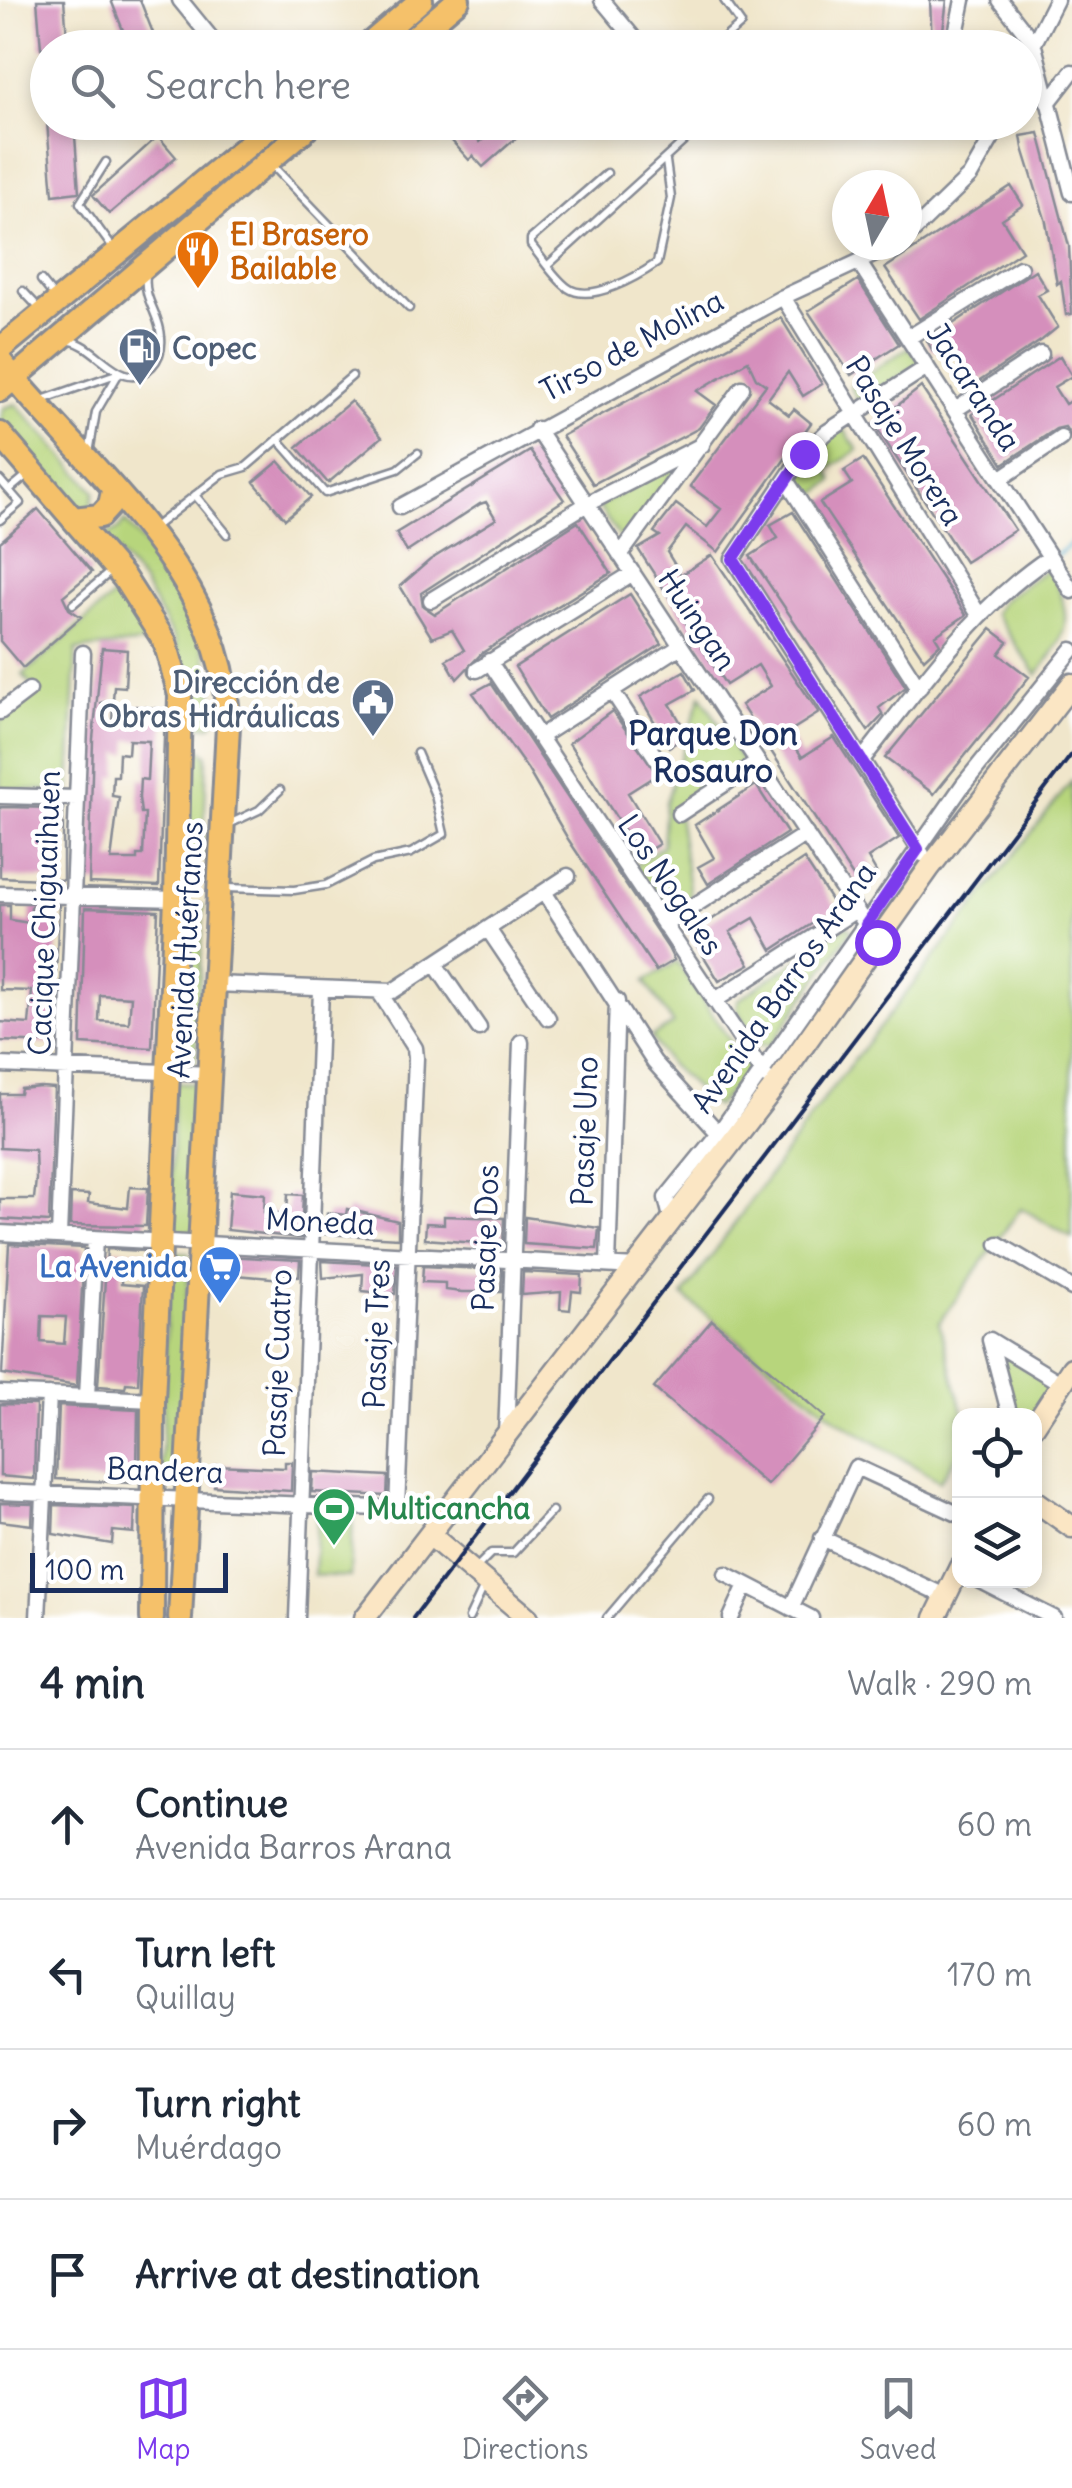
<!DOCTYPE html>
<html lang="en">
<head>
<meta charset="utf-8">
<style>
  :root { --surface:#fff; --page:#f6f6f7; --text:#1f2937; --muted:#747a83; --line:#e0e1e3; --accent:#7c3aed }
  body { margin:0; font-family:Delius,sans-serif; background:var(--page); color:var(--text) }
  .controls { position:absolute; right:30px; bottom:30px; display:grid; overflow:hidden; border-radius:20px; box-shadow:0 5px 15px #0003 }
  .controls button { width:90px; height:90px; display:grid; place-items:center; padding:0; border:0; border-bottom:2px solid var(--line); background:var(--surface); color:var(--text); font:50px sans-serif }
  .compass { position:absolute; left:832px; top:170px; width:90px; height:90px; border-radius:50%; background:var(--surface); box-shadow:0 5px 15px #0003; rotate:9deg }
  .scale { position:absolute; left:30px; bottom:25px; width:198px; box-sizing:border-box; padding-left:10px; border:5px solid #1b2f5e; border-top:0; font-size:28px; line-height:35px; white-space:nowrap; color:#1b2f5e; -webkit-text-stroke:8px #fff; paint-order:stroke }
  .stop { position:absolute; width:30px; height:30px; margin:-22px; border:8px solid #7c3aed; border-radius:50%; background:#fff }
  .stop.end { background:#7c3aed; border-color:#fff; box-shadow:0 2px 10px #0008 }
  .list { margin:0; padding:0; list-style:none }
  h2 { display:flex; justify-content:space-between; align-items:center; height:130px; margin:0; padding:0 40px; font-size:42px }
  h2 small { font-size:32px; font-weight:400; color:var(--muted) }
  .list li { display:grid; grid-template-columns:65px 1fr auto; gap:30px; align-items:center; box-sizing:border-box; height:150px; padding:0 40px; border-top:2px solid var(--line) }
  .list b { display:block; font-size:38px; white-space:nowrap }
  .list p { margin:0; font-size:32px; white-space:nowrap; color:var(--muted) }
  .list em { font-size:32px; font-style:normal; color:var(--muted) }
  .icon { flex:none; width:55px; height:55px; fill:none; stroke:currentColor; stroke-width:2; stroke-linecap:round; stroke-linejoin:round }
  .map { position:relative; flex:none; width:1072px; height:1618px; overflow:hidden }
  .search { position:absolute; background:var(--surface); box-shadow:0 5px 15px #0003; left:30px; right:30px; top:30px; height:110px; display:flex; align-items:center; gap:25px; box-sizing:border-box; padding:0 35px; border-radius:55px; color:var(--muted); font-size:38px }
  .sheet { height:730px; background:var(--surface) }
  nav { display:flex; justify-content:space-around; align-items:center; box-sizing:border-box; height:140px; border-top:2px solid var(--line); background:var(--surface); font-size:28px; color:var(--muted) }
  nav a { display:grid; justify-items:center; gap:5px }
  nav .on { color:var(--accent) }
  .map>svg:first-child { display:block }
  .green { fill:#b7d57b; stroke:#69826c; stroke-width:2.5 }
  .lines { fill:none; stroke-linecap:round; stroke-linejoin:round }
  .stream { stroke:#4faccd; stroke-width:4 }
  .building { fill:#d58fbc; fill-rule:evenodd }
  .lane-casing { stroke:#868a94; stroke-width:11 }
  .street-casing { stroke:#868a94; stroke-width:19 }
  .secondary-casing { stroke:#868a94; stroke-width:25 }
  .primary-casing { stroke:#868a94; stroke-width:28 }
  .lane { stroke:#fff; stroke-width:6 }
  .street { stroke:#fff; stroke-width:14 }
  .secondary { stroke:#fbe6c4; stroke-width:20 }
  .primary { stroke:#f5c16b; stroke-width:22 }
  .rail { stroke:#1b2f5e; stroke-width:4 }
  .route { stroke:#7c3aed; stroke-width:12 }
  .labels { text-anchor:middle; stroke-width:9; stroke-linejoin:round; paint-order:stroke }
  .food-label { font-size:30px; font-weight:bold; fill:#c56008; stroke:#fff; text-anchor:start }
  .street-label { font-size:30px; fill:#1b2f5e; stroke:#fff }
  .service-label { font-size:30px; font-weight:bold; fill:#4e5e75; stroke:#fff; text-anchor:start }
  .shop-label { font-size:30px; font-weight:bold; fill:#366cbe; stroke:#fff; text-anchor:end }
  .leisure-label { font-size:30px; font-weight:bold; fill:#27864d; stroke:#fff; text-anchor:start }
  .neighbourhood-label { font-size:32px; font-weight:bold; fill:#1b2f5e; stroke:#fff }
</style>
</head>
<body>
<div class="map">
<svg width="1072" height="1618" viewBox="0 0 1072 1618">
  <rect width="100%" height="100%" fill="#fff"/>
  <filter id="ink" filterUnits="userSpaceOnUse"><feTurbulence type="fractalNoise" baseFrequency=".01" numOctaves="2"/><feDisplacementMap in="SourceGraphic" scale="20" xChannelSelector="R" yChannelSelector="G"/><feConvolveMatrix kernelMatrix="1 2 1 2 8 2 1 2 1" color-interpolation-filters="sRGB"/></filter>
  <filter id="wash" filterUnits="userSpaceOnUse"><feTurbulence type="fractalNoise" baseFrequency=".0048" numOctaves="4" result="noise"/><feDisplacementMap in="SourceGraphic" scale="40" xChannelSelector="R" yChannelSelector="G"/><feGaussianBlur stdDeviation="2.25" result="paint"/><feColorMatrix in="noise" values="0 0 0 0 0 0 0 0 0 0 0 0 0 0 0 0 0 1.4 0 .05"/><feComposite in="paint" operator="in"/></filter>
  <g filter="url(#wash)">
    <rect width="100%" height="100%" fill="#f0e6cb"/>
    <!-- green -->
    <path class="green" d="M909 347 921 363 860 405 850 386Z
      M16 404 95 491 90 509 80 511 0 423 3 408Z
      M843 428 858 450 828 470 833 481 809 500 795 477 822 440Z
      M675 463 679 466 623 543 598 506Z
      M125 521C178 585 212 633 215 720L211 726 191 724 175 641 142 582 103 536 118 530Z
      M1050 567C1072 620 1072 629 1037 675L994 613 1003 600Z
      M119 591 155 642 76 650 70 791 0 789V722L37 692 23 675Z
      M701 695 743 763 677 807 691 901 666 916 634 867 663 845 666 802Z
      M192 745 207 754 203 861 195 849 185 850 188 746Z
      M1072 781V1238L1021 1208 939 1323 964 1415 960 1416 959 1452 940 1481 839 1421 683 1296 822 1101Z
      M183 904 204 906 195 1064 175 1062Z
      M847 926 852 929 771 1045H758L737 1010 738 1000Z
      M677 962 749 1069 716 1107 669 1064 651 1037 673 1024 645 981Z
      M174 1083 202 1084 199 1232H170Z
      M169 1253 189 1254 178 1475 161 1472Z
      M999 1352 1054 1386 1034 1415 1013 1410Z
      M317 1517 353 1519 350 1577 314 1575Z"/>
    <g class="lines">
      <!-- stream -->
      <path class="stream" d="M851 245 860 258
        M1056 556 1072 543"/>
    </g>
    <g id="blocks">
      <!-- building -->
      <path class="building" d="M37 0H64L68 48H41Z
        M111 0H140L159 48H130Z
        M930 0H947L943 30 950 41 932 44Z
        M47 122H74L79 192 53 195Z
        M435 122H463L480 142 502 122H534L483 167 473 156 469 160Z
        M1039 133 1069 246 1072 314 1066 315 1061 281 1057 284 1046 222 1023 148 1021 136Z
        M158 136 176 157 109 214 93 195Z
        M1011 186 1023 205 1002 219 1022 251 919 319 885 268Z
        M1035 270 1047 290 1038 295 1058 327 1042 340 975 384 954 351 944 357 938 348 933 351 927 341Z
        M858 280 899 344 851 375 808 311Z
        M781 318 822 384 803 396 788 372 768 399 789 415 794 409 811 423 718 552 686 527 667 552 681 575 712 555 819 713 787 733 802 757 834 737 899 838 868 858 876 872 857 883 741 705 771 686 758 665 726 685 638 549 660 536 654 532 676 504 707 527 721 509 690 486 766 385 756 378 748 361 697 391 716 405 699 428 593 484 562 436Z
        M1060 356 1072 376 1054 387 1065 404 1072 400V438L1065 427 1056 429 1003 464 972 414Z
        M921 387 1015 530 965 562 874 424Z
        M351 401 382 437 328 483 297 447Z
        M530 451 564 500 421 593 423 606 435 614 578 522 611 573 482 653 457 679 446 660 464 650 452 630 432 638 400 586 430 560 496 519 486 502 480 504 407 552 396 533Z
        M863 459 966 615 935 636 940 644 924 659 820 503 852 483 844 471Z
        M279 461 311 497 285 519 254 482Z
        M38 509 92 572 63 596 69 609 81 617 23 668 0 641V542Z
        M793 512 906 687 879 708 883 715 868 731 750 556 778 538 770 525Z
        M630 594 662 644 547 719 515 667Z
        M991 629 1008 642 999 654 1029 677 934 794 885 758Z
        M102 648 127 650 125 687 114 686 113 700 100 703 113 704 112 723 134 724 136 706 165 709 159 886 89 883 93 739ZM129 740 149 741 147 780 140 779 139 798 141 813H145L143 855H137V860H111L119 797 112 796 113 776H118L119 753 128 754Z
        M684 671 695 690 670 704 688 735 669 747 640 697Z
        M491 683 668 948 674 960 656 971 568 839 528 770 473 693Z
        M612 711 658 774 628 793 659 844 640 855 569 743Z
        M756 785 787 833 708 884 698 867 714 858 695 825Z
        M0 807 63 808V880L0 877Z
        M804 859 836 908 772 950 754 918 730 932 750 964 719 981 690 934Z
        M0 905H10V920L30 923 31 906H59L53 1043 0 1041V1022L29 1024 32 991 0 990Z
        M85 908 158 911 152 1048 81 1044ZM100 995 131 997 129 1023 99 1021Z
        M40 1087 54 1088 49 1222 0 1219V1199H34L36 1179 35 1150 0 1148V1094H20L21 1089Z
        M130 1187 148 1188 146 1226 70 1225 71 1194 89 1195 88 1203 128 1208Z
        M230 1191 265 1194 264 1212 287 1214 288 1194 303 1195 301 1238 227 1230Z
        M347 1209 398 1221V1238L325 1234 327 1213 346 1215Z
        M444 1216 504 1218 503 1245 425 1239 426 1223 444 1224Z
        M525 1217 599 1228 597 1249 524 1244Z
        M9 1244 84 1248 77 1386 2 1374ZM42 1316 66 1317 64 1344 41 1342Z
        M107 1249 144 1251 143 1265 122 1264 121 1284 143 1286 138 1384 126 1383 125 1388 98 1386Z
        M226 1256 300 1260 299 1276 282 1275V1279L225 1274Z
        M322 1261 397 1265 395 1294 362 1291 363 1274 323 1278Z
        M423 1266 502 1270 501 1292H462L445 1290V1283L422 1282Z
        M523 1272 582 1275 581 1292 572 1291 570 1310 560 1309 561 1292 522 1295Z
        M712 1320 825 1417 767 1485 654 1388Z
        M0 1404 36 1405 34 1479 0 1476Z
        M59 1406 138 1410 137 1470H131V1483L56 1479Z
        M285 1462H292L291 1491 214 1486 216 1465 285 1468Z
        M313 1472 388 1476 387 1496 312 1492Z
        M0 1503 33 1504 32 1525 0 1521Z
        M54 1505 135 1508 134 1533 113 1531 112 1544 53 1534Z"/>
    </g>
  </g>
  <g filter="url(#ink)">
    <use href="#blocks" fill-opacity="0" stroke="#868a94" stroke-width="2.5"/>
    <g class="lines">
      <!-- lane casing -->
      <g class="lane-casing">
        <path id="lane" d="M440 22 451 48
          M713 48 741 24 724 0
          M106 162 80 203 115 251
          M272 165 409 308
          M607 173 531 239V245C542 258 554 278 568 288 591 304 638 276 657 263L671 198 666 161
          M548 265 705 122
          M41 280 54 296
          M23 291 39 308
          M70 341C98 344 122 396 152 366 160 358 162 348 161 337 160 314 143 300 146 276
          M39 401 119 373 96 412 89 453
          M278 439 325 493 398 469 418 453
          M0 480 20 503 0 520
          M9 490 27 475
          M195 495 227 534
          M152 529 222 474 246 467 352 376
          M73 604 110 572
          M229 824 259 810 280 790
          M226 888 294 890 326 885 373 861 411 853 444 834 435 795 417 753
          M477 1567 491 1553H513L552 1511
          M469 1618 484 1586
          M607 1618 708 1499"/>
      </g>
      <!-- street casing -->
      <g class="street-casing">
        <path id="street" d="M180 0 219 48
          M602 0 642 48
          M1000 0 1033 42 1072 193
          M957 29 963 0
          M1024 63 1056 0
          M1048 103 1072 72
          M907 237 970 176 1001 122
          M860 264 1072 591
          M783 297 979 615
          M908 338 1020 268
          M955 410 1041 354
          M537 429 868 928
          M1000 479 1061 438
          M786 480 919 688
          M400 507 783 297 895 245
          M620 555 742 388
          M431 600 587 504 702 445
          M489 661 766 1077
          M477 670 633 573
          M612 691 660 764
          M0 712 29 690
          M539 737 681 646
          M862 760C920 687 972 609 1050 557
          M0 796 77 798
          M679 814 758 762
          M922 854 733 559 803 454 827 432 927 367
          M544 892 654 1062 723 1138
          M0 894 176 899
          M664 925 806 834
          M488 929 548 1018
          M435 964 479 1028
          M214 984 393 991 568 876
          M380 993 415 1048 416 1058 397 1508
          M714 1001 856 910
          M0 1065 210 1074
          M672 1221 666 1198 719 1133 963 785 1072 650
          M0 1233 637 1267
          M59 1236 83 653
          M998 1244 1072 1288
          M608 1265 617 1001
          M0 1393 153 1400
          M87 1397 95 1238
          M1010 1416 990 1340 1062 1384
          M506 1436 521 1042
          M0 1492 448 1511
          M822 1538 945 1596
          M726 1574 811 1618
          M979 1580 1054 1618
          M791 1608 856 1467 960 1515
          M38 1618 49 1395
          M297 1618 321 990
          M731 1618 746 1585"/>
      </g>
      <!-- secondary casing -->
      <g class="secondary-casing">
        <path id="secondary" d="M1034 1426 1072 1368
          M1034 1500 1072 1527
          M430 1535 528 1618
          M365 1618 775 1086 930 867 1072 684
          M935 1618 960 1567"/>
      </g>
      <!-- primary casing -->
      <g class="primary-casing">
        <path id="primary" d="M365 48 421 0
          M402 48 458 0
          M0 349 276 122
          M0 361C87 470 228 574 228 726L180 1618
          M0 390 314 122
          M0 434 124 578 165 642 180 695 176 899 153 1400 152 1618
          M73 519 100 516 110 505 113 491"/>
      </g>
      <!-- lane -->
      <use href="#lane" class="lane"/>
      <!-- street -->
      <use href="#street" class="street"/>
      <!-- secondary -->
      <use href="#secondary" class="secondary"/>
      <!-- primary -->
      <use href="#primary" class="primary"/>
      <!-- rail -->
      <path class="rail" d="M413 1618 1072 754"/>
    </g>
  </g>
  <g class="lines" filter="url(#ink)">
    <!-- route -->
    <path class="route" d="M804 454 733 559 918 849 866 925 877 942"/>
  </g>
  <!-- icons -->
  <defs>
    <g id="restaurant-pin" transform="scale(2.25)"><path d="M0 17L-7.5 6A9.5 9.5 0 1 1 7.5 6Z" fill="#e8710a" stroke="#fff"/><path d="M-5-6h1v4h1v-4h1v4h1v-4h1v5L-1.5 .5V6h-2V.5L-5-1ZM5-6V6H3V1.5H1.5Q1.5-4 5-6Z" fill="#fff"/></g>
    <g id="fuel-pin" transform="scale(2.25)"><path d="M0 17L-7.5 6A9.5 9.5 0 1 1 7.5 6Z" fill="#5c6f8a" stroke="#fff"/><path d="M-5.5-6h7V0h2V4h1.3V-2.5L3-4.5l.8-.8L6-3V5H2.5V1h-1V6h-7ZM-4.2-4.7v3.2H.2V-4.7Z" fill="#fff"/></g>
    <g id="civic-pin" transform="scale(2.25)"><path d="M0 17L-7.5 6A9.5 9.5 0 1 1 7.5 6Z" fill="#5c6f8a" stroke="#fff"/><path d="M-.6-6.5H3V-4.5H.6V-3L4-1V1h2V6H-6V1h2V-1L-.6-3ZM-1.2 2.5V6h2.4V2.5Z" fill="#fff"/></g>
    <g id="supermarket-pin" transform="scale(2.25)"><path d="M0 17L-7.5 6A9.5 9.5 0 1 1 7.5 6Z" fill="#3f7fe0" stroke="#fff"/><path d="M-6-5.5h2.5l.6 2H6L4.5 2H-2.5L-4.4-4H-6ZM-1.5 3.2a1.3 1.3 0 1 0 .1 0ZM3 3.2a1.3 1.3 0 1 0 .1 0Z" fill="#fff"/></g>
    <g id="stadium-pin" transform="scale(2.25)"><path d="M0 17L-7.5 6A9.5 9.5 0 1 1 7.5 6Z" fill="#2e9e5b" stroke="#fff"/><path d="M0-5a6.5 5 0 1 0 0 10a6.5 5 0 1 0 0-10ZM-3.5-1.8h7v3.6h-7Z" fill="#fff"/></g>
  </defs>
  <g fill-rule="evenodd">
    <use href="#restaurant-pin" x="198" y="252"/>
    <use href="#fuel-pin" x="140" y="349"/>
    <use href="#civic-pin" x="373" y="700"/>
    <use href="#supermarket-pin" x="220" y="1267"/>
    <use href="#stadium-pin" x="334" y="1509"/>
  </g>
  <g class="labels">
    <!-- food labels -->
    <g class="food-label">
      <text x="230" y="245">El Brasero<tspan x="230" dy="34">Bailable</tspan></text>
    </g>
    <!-- street labels -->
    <g class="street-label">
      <text transform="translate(632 346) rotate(-28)" y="10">Tirso de Molina</text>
      <text transform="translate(973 387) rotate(57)" y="10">Jacaranda</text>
      <text transform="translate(904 441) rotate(58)" y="10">Pasaje Morera</text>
      <text transform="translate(697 620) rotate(56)" y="10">Huingan</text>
      <text transform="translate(670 885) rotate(56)" y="10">Los Nogales</text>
      <text transform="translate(45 913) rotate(-88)" y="10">Cacique Chiguaihuen</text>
      <text transform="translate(186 950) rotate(-87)" y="10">Avenida Huérfanos</text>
      <text transform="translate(784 988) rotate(-55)" y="10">Avenida Barros Arana</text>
      <text transform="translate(585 1131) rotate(-88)" y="10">Pasaje Uno</text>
      <text transform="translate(320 1222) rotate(3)" y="10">Moneda</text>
      <text transform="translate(486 1238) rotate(-88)" y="10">Pasaje Dos</text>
      <text transform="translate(377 1334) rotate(-88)" y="10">Pasaje Tres</text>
      <text transform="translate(278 1363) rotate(-88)" y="10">Pasaje Cuatro</text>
      <text transform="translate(165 1471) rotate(2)" y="10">Bandera</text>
    </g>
    <!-- service labels -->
    <g class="service-label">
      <text x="172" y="359">Copec</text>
      <text x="340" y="693" text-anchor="end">Dirección de<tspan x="340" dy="34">Obras Hidráulicas</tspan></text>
    </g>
    <!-- shop labels -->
    <g class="shop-label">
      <text x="188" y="1277">La Avenida</text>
    </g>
    <!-- leisure labels -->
    <g class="leisure-label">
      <text x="366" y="1519">Multicancha</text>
    </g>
    <!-- neighbourhood labels -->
    <g class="neighbourhood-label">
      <text x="713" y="745">Parque Don<tspan x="713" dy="37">Rosauro</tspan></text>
    </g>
  </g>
</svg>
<div class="controls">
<button><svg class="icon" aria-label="locate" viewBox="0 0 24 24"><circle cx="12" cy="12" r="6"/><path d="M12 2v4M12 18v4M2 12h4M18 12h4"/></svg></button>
<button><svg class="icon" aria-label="layers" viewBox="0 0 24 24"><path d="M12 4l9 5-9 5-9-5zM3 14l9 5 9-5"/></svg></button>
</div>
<svg class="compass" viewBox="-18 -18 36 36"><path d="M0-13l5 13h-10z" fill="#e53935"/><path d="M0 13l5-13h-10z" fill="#747a83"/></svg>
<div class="scale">100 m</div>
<div class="stop" style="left:877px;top:942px"></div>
<div class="stop end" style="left:804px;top:454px"></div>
<div class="search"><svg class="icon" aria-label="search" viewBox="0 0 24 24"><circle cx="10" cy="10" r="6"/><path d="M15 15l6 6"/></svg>Search here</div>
</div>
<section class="sheet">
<h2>4 min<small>Walk · 290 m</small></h2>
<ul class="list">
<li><svg class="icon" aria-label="ahead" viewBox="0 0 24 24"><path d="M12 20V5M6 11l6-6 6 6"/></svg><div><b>Continue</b><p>Avenida Barros Arana</p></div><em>60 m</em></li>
<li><svg class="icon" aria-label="left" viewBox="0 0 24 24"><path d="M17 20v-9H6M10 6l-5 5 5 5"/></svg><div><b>Turn left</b><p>Quillay</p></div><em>170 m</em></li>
<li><svg class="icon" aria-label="right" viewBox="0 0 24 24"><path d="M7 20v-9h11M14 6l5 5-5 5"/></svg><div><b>Turn right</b><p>Muérdago</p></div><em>60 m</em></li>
<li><svg class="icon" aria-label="arrive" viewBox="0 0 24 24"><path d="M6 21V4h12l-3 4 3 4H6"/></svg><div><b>Arrive at destination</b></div></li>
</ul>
</section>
<nav>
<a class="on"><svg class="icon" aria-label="map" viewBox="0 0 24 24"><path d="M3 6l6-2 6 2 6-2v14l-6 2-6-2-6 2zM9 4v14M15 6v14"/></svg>Map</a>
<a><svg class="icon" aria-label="directions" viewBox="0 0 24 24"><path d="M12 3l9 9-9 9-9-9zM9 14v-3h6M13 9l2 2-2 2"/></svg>Directions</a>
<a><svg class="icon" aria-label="saved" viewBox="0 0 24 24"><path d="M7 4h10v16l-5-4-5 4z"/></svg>Saved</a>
</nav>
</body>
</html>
